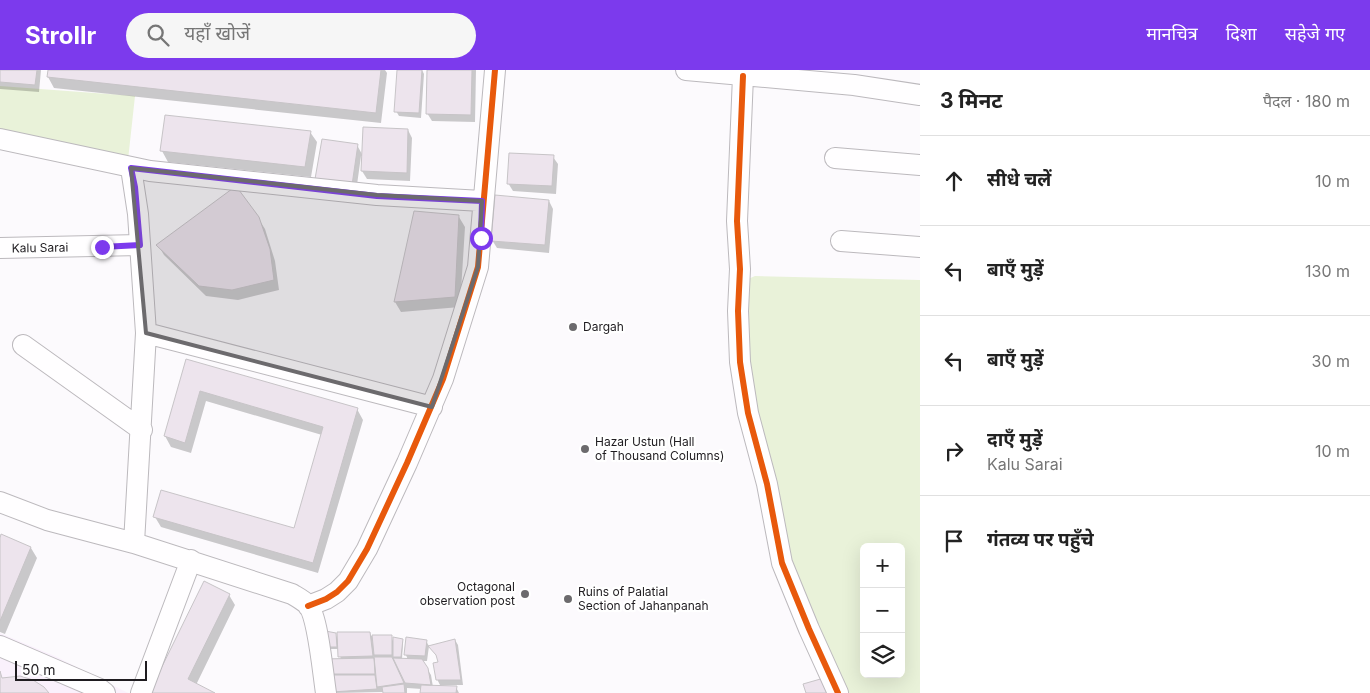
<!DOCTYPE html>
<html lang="hi">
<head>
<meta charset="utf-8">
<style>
  :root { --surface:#fff; --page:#f6f6f6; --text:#222; --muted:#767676; --line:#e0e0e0; --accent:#7c3aed }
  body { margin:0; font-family:Inter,"Noto Sans Devanagari",sans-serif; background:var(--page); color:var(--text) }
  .controls { position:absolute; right:15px; bottom:15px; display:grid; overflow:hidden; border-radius:8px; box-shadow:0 5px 20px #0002 }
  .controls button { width:45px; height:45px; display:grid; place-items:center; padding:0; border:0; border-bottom:1px solid var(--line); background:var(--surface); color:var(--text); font:25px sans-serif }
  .scale { position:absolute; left:15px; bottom:12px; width:132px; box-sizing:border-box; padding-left:5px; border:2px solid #1f1c20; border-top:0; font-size:14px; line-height:18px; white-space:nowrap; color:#1f1c20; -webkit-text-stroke:4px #fff; paint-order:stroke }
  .stop { position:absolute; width:15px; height:15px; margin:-11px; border:4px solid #7c3aed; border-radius:50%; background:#fff }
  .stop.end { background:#7c3aed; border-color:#fff; box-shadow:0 1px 5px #0008 }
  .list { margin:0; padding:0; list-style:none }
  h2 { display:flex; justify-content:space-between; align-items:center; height:65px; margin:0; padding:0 20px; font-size:21px }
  h2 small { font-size:16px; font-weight:400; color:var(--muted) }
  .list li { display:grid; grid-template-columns:32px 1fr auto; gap:15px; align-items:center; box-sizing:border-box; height:90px; padding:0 20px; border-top:1px solid var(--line) }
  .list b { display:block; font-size:19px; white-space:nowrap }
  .list p { margin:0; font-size:16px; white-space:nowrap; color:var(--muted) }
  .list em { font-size:16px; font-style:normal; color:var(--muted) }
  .icon { flex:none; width:28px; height:28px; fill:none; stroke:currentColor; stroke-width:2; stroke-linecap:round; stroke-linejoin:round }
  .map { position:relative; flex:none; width:920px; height:623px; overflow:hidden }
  header { display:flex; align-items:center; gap:30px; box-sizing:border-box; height:70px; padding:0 25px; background:var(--accent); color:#fff }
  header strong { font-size:24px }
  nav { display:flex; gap:28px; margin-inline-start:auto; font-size:18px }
  .search { width:350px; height:45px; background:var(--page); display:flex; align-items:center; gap:12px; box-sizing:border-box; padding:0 18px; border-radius:28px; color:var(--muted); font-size:19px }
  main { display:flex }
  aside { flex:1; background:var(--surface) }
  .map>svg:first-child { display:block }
  .built { fill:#faf1fc }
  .green { fill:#e9f2d9; fill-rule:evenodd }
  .shadow { fill:#0003 }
  .building { fill:#ede4ed; stroke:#c7c4c7 }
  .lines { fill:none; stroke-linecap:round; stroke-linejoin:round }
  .minor-casing { stroke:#bcb9bd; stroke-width:22 }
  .minor { stroke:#fffeff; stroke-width:20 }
  .cycleway-casing { stroke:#fff; stroke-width:9 }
  .cycleway { stroke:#e8590c; stroke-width:6 }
  .route { stroke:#7c3aed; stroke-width:6 }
  .marked { fill:#6c6a6d; fill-opacity:0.2; stroke:#6c6a6d; stroke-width:4; stroke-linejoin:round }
  .poi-dot { fill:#6c6a6d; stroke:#fff; stroke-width:2 }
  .labels { text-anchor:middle; stroke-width:4.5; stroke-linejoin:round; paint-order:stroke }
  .street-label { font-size:12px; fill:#1f1c20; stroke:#fff }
  .poi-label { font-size:12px; fill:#1f1c20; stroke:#fff; text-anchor:start }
</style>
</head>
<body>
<header>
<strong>Strollr</strong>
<div class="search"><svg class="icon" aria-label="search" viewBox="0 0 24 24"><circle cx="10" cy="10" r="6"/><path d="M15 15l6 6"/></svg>यहाँ खोजें</div>
<nav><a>मानचित्र</a><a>दिशा</a><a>सहेजे गए</a></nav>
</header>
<main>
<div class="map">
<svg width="920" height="623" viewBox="0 0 920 623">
  <rect width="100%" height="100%" fill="#fcfafd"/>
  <!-- built -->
  <path class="built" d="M0 563 57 587 128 623H0Z"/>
  <!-- green -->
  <path class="green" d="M0 16 135 26 128 90 0 63Z
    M755 206 920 210V623H837L809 559 767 414 739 213ZM864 477H901V604H864Z"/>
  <!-- shadow -->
  <path class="shadow" d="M0 0H41L39 22 0 19Z
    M50 0H385L387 3 381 53 54 18 48 7Z
    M399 0H422L424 4 421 48 399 46 396 41Z
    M428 0H476L475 52 432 51 427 43Z
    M166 46 310 62 317 72 311 107 168 92 162 81Z
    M408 60 412 68 410 111 367 109 362 101 363 86H361L356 122 321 117 357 75 363 86Z
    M553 87 558 94 556 124 513 121 508 113Z
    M549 131 553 139 549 183 497 178 492 170Z
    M415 142 459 147 465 157 460 237 401 242 395 232Z
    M258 148 265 159 275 191 279 220 238 230 206 226 164 185 158 175Z
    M187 290 357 339 363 350 318 503 161 457 155 447 294 460 322 365 206 331 191 383 171 377 165 366Z
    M0 471 31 478 37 488 5 564 0 562Z
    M229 525 235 535 196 615 212 623H150Z
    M370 563 371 566 391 567 394 573 402 570 403 572 402 589 408 590 406 585 407 569 426 571 429 576 427 591H422L431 605 433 617H456L459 623H422V619L407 618V623H384V622L334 623 328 607 341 590 339 579H324L335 564 339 571Z
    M455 570 458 575 463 615H440L437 609 440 593 438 587 430 577Z"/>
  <!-- building -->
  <path class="building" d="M0 0H37L35 15 0 12Z
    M48 0H381L376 43 47 7Z
    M397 0H422L419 43 394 42Z
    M427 0H472L471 45 426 44Z
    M165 45 311 61 305 97 160 81Z
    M363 57 408 59 407 103 361 101Z
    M322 69 358 74 352 115 315 109Z
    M509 83 554 85 552 116 507 114Z
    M236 116 259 147 270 179 274 210 232 220 199 216 156 175Z
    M495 125 549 130 545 175 491 171Z
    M414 141 459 145 455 227 394 232Z
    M186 289 358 338 313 493 153 447 161 420 294 458 323 357 200 321 185 373 164 366Z
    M1 464 31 477 0 551V468Z
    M204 511 230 524 188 609 215 623H149Z
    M320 560 336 563 337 577H322Z
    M337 562H370L373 586 338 587Z
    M372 565H392V585H374Z
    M393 567 403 569 401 587H393Z
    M406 567 427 570 425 586 404 585Z
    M455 569 461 610H436L433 593 438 592 436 585 428 576Z
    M374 587H392L404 613 377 617Z
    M374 588 375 604H326L322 589Z
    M393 588 422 589 428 598 431 615 405 613Z
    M0 601 2 608 20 606 33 610 44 617 49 623H0Z
    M327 605H375L377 619 332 622Z
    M831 606 835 623H806L803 614Z
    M404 614 405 623H383L382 617Z
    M421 615 457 616 456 623H420Z"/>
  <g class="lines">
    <!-- minor casing -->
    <g class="minor-casing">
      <path id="minor" d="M686 0 854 15 920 25
        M743 6 737 151 740 199 738 241 740 292 748 343 767 414 782 493 809 559 838 623
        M0 69 150 101 377 125 482 131
        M835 88 920 95
        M131 98 138 144 146 263 134 473
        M841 171 920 177
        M0 178 140 175
        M146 263 432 337
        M23 275 142 360
        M0 432 47 450 134 473 292 524C297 527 303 530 308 535 318 547 323 604 326 623
        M308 536 326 529 337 522 348 511 367 479 407 393 443 309 478 197 495 0
        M0 576 100 619 105 623
        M141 623 191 490"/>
    </g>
    <!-- minor -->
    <use href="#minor" class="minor"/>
    <!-- cycleway casing -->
    <g class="cycleway-casing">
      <path id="cycleway" d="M743 6 737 151 740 199 738 241 740 292 748 343 767 414 782 493 809 559 838 623
        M308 536 326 529 337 522 348 511 367 479 407 393 443 309 478 197 495 0"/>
    </g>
    <!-- cycleway -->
    <use href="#cycleway" class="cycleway"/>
  </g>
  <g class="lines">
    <!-- route -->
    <path class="route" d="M102 177 140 175 135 117 131 98 377 126 482 131 481 168"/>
  </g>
  <!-- marked area -->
  <path class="marked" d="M131 98 377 125 482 131 478 197 432 337 146 263Z"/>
  <!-- markers -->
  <g class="poi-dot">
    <circle cx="573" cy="257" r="5"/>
    <circle cx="585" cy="379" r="5"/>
    <circle cx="525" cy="524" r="5"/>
    <circle cx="568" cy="529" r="5"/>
  </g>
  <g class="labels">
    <!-- street labels -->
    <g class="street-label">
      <text transform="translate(40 178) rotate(-1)" y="4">Kalu Sarai</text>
    </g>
    <!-- poi labels -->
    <g class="poi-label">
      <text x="583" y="261">Dargah</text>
      <text x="595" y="376">Hazar Ustun (Hall<tspan x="595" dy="14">of Thousand Columns)</tspan></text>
      <text x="515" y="521" text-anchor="end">Octagonal<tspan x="515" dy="14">observation post</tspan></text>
      <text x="578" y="526">Ruins of Palatial<tspan x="578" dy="14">Section of Jahanpanah</tspan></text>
    </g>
  </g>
</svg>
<div class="controls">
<button>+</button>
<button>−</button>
<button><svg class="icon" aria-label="layers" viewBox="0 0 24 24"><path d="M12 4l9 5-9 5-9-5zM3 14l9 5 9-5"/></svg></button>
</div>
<div class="scale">50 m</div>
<div class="stop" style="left:481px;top:168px"></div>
<div class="stop end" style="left:102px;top:177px"></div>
</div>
<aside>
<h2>3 मिनट<small>पैदल · 180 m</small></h2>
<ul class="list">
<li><svg class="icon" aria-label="ahead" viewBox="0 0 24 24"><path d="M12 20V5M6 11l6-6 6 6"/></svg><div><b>सीधे चलें</b></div><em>10 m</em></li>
<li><svg class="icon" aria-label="left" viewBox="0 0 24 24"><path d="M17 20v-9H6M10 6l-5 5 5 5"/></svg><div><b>बाएँ मुड़ें</b></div><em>130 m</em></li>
<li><svg class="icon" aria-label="left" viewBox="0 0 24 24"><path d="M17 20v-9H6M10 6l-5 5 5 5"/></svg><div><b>बाएँ मुड़ें</b></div><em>30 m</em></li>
<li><svg class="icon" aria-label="right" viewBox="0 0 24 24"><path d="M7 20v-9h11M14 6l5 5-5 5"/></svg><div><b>दाएँ मुड़ें</b><p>Kalu Sarai</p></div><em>10 m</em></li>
<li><svg class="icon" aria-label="arrive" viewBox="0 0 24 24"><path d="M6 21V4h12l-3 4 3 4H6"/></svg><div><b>गंतव्य पर पहुँचे</b></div></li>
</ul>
</aside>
</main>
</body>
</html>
